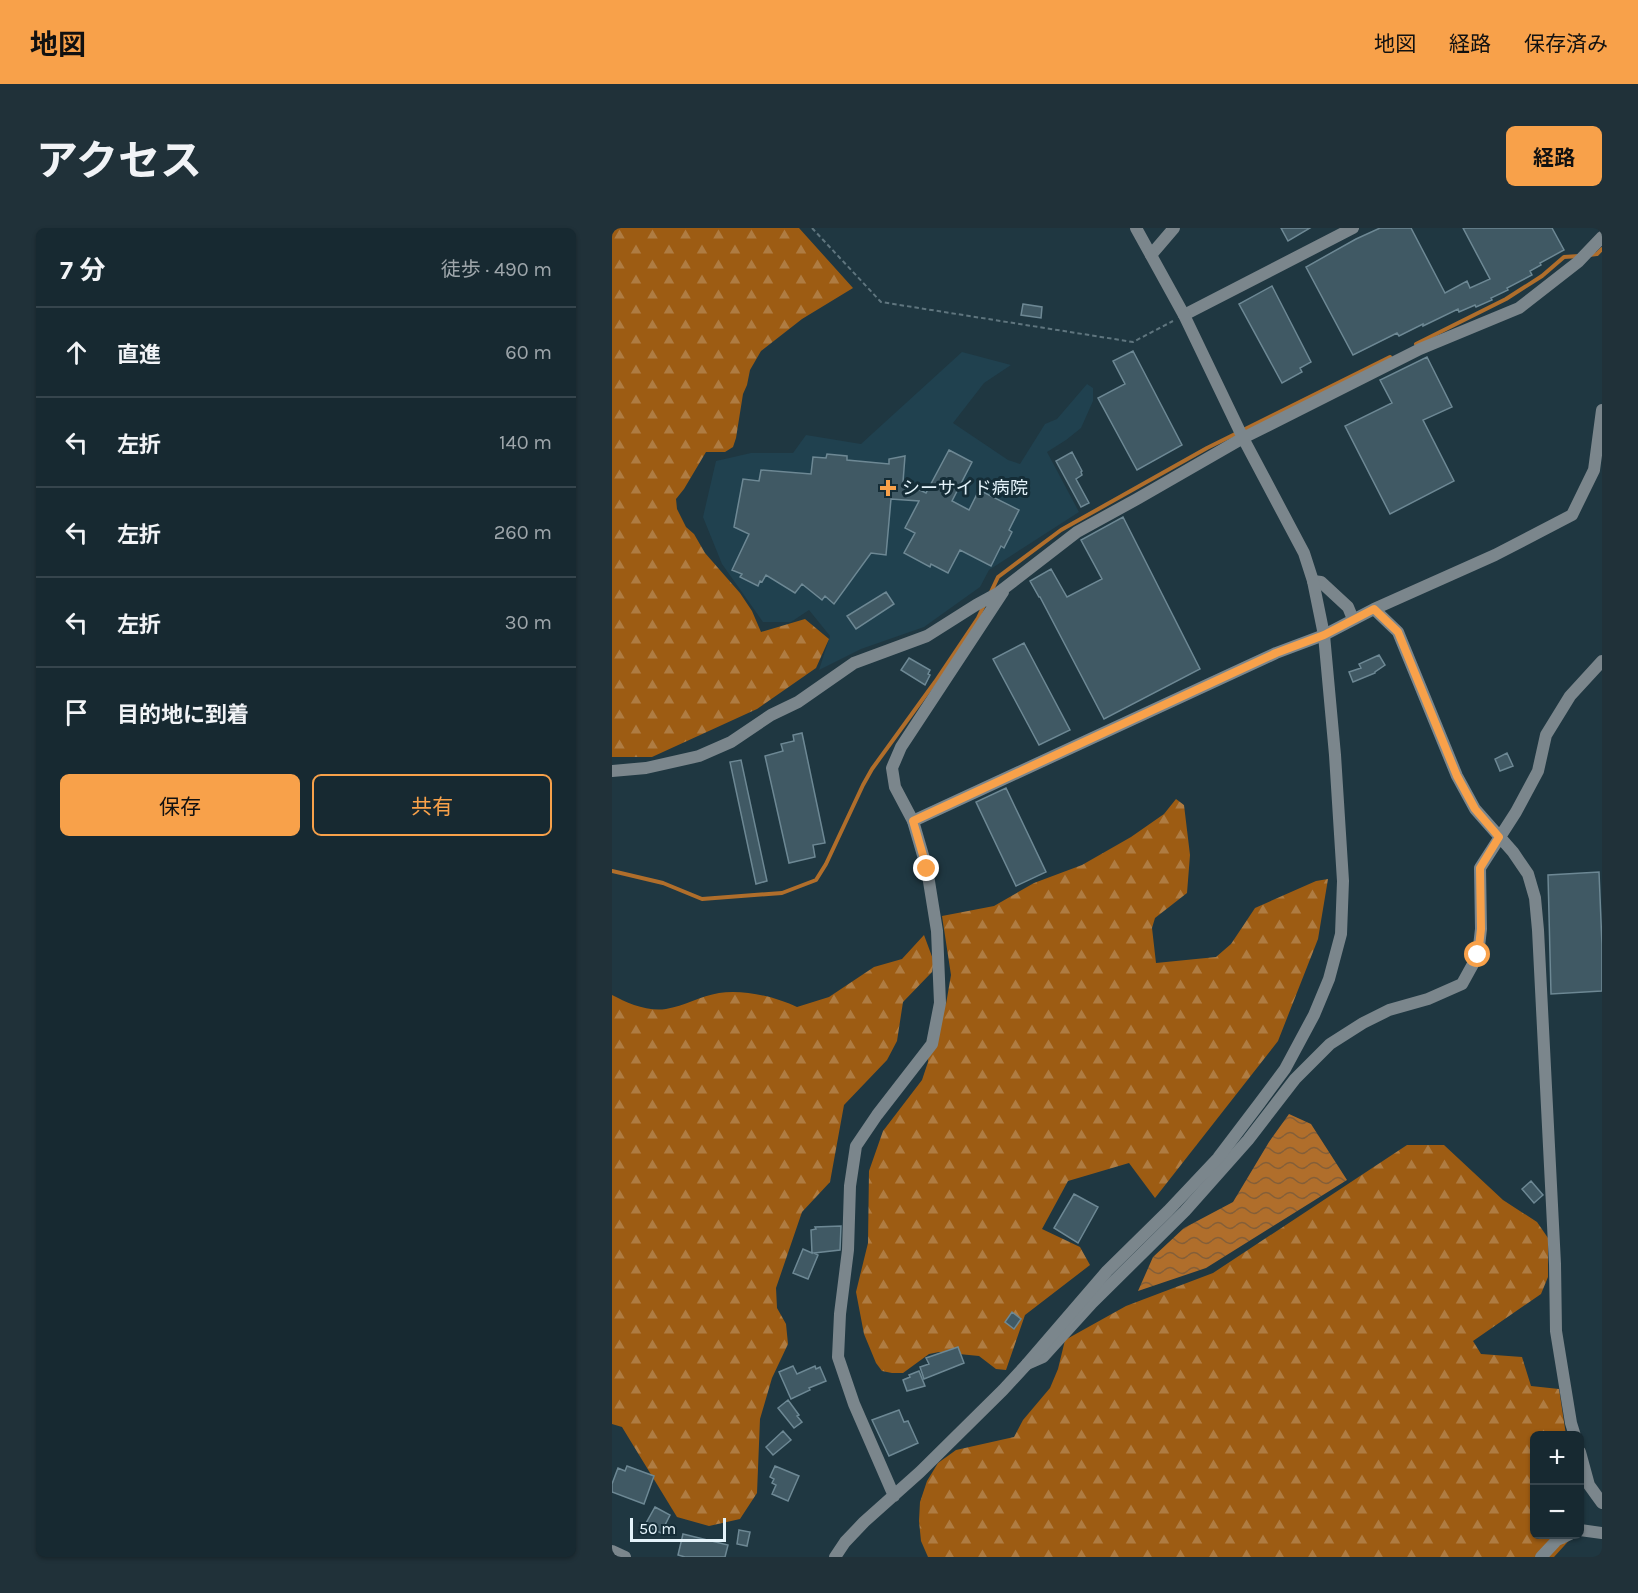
<!DOCTYPE html>
<html lang="ja">
<head>
<meta charset="utf-8">
<style>
  :root { --surface:#172931; --page:#203139; --text:#f1f3f6; --muted:#9ea6ab; --line:#36454d; --accent:#f8a14a }
  body { margin:0; font-family:Karla,"Noto Sans JP",sans-serif; background:var(--page); color:var(--text) }
  .controls { position:absolute; right:18px; bottom:18px; display:grid; overflow:hidden; border-radius:9px; box-shadow:0 2px 4px #0004 }
  .controls button { width:54px; height:54px; display:grid; place-items:center; padding:0; border:0; border-bottom:2px solid var(--line); background:var(--surface); color:var(--text); font:30px sans-serif }
  .scale { position:absolute; left:18px; bottom:15px; width:96px; box-sizing:border-box; padding-left:6px; border:3px solid #e4f3fa; border-top:0; font-size:16px; line-height:21px; white-space:nowrap; color:#e4f3fa; -webkit-text-stroke:4px #152d37; paint-order:stroke }
  .stop { position:absolute; width:18px; height:18px; margin:-14px; border:4px solid #f8a14a; border-radius:50%; background:#fff }
  .stop.end { background:#f8a14a; border-color:#fff; box-shadow:0 2px 6px #0008 }
  .list { margin:0; padding:0; list-style:none }
  h2 { display:flex; justify-content:space-between; align-items:center; height:78px; margin:0; padding:0 24px; font-size:26px }
  h2 small { font-size:20px; font-weight:400; color:var(--muted) }
  .list li { display:grid; grid-template-columns:39px 1fr auto; gap:18px; align-items:center; box-sizing:border-box; height:90px; padding:0 24px; border-top:2px solid var(--line) }
  .list b { display:block; font-size:22px; white-space:nowrap }
  .list em { font-size:20px; font-style:normal; color:var(--muted) }
  .actions { display:flex; gap:12px; padding:18px 24px }
  .actions a { flex:1; padding:14px 0; border:2px solid var(--accent); border-radius:9px; text-align:center; font-size:21px; color:var(--accent) }
  .actions .main { background:var(--accent); color:#111 }
  .icon { flex:none; width:33px; height:33px; fill:none; stroke:currentColor; stroke-width:2; stroke-linecap:round; stroke-linejoin:round }
  .map { position:relative; flex:none; width:990px; height:1329px; overflow:hidden; border-radius:9px }
  header { display:flex; align-items:center; gap:36px; box-sizing:border-box; height:84px; padding:0 30px; background:var(--accent); color:#111 }
  header strong { font-size:28px }
  nav { display:flex; gap:33px; margin-inline-start:auto; font-size:21px }
  .intro { display:flex; align-items:center; justify-content:space-between; box-sizing:border-box; height:144px; padding:0 36px }
  h1 { margin:0; font-size:42px }
  .button { padding:15px 27px; border-radius:9px; background:var(--accent); color:#111; font-size:21px; font-weight:700 }
  main { display:flex; gap:36px; padding:0 36px }
  aside { flex:1; background:var(--surface); border-radius:9px; box-shadow:0 2px 4px #0004 }
  .map>svg:first-child { display:block }
  .built { fill:#20414f }
  .forest { fill:url(#forest-firs) }
  .water { fill:url(#water-waves) }
  .lines { fill:none; stroke-linecap:round; stroke-linejoin:round }
  .stream { stroke:#b06e2b; stroke-width:4 }
  .building { fill:#405964; stroke:#6d8894; stroke-width:1.5 }
  .path { stroke:#5f757e; stroke-width:2; stroke-dasharray:4.5 3; stroke-linecap:butt }
  .minor { stroke:#7b868c; stroke-width:12 }
  .tertiary { stroke:#7b868c; stroke-width:12 }
  .route { stroke:#f8a14a; stroke-width:8 }
  .poi-dot { fill:#f8a14a; stroke:#152d37; stroke-width:2 }
  .labels { text-anchor:middle; stroke-width:6; stroke-linejoin:round; paint-order:stroke }
  .poi-label { font-size:18px; fill:#e4f3fa; stroke:#152d37; text-anchor:start }
</style>
</head>
<body>
<header>
<strong>地図</strong>
<nav><a>地図</a><a>経路</a><a>保存済み</a></nav>
</header>
<div class="intro"><h1>アクセス</h1><a class="button">経路</a></div>
<main>
<aside>
<h2>7 分<small>徒歩 · 490 m</small></h2>
<ul class="list">
<li><svg class="icon" aria-label="ahead" viewBox="0 0 24 24"><path d="M12 20V5M6 11l6-6 6 6"/></svg><div><b>直進</b></div><em>60 m</em></li>
<li><svg class="icon" aria-label="left" viewBox="0 0 24 24"><path d="M17 20v-9H6M10 6l-5 5 5 5"/></svg><div><b>左折</b></div><em>140 m</em></li>
<li><svg class="icon" aria-label="left" viewBox="0 0 24 24"><path d="M17 20v-9H6M10 6l-5 5 5 5"/></svg><div><b>左折</b></div><em>260 m</em></li>
<li><svg class="icon" aria-label="left" viewBox="0 0 24 24"><path d="M17 20v-9H6M10 6l-5 5 5 5"/></svg><div><b>左折</b></div><em>30 m</em></li>
<li><svg class="icon" aria-label="arrive" viewBox="0 0 24 24"><path d="M6 21V4h12l-3 4 3 4H6"/></svg><div><b>目的地に到着</b></div></li>
</ul>
<div class="actions"><a class="main">保存</a><a>共有</a></div>
</aside>
<div class="map">
<svg width="990" height="1329" viewBox="0 0 990 1329">
  <defs>
    <pattern id="forest-firs" width="22" height="20" patternUnits="userSpaceOnUse" patternTransform="scale(1.5)"><rect width="22" height="20" fill="#9d5c13"/><path d="M5 1l3.5 6h-7zM16 11l3.5 6h-7z" fill="#af7c42"/></pattern>
    <pattern id="water-waves" width="16" height="10" patternUnits="userSpaceOnUse" patternTransform="scale(1.5)"><rect width="16" height="10" fill="#b06e2b"/><path d="M0 5q4-4 8 0t8 0" fill="none" stroke="#855f38"/></pattern>
  </defs>
  <rect width="100%" height="100%" fill="#1f3741"/>
  <!-- built -->
  <path class="built" d="M350 124 399 137 372 155 341 195 396 232 408 236 433 196 445 191 475 156 481 160V173L469 200 454 212 435 224 467 284 377 342 368 359 312 399 249 421 207 442 218 408 197 382 179 394H151L110 336 91 289 104 233 139 225H181L194 207 249 216Z"/>
  <!-- forest -->
  <path class="forest" d="M0 0H187L241 60 190 91 149 123 138 142 135 157 131 166 124 210 121 219 113 224H94L72 261 64 271 65 281 74 299 82 306 93 325 128 365 140 383 149 404 193 391 217 411 204 440 145 481 40 529H0Z
    M564 571 572 577 578 627 575 665 543 690 540 700 544 735 604 729 619 716 643 680 704 653 716 651 706 711 666 813 543 970 517 935 456 953 430 1001 468 1019 478 1037 413 1087 394 1142 384 1141 367 1128 327 1124 317 1126 291 1145H280L270 1143 264 1135 252 1106 244 1064 256 1015 257 943 271 903 310 852 316 834 318 801 334 776 339 747 330 688 382 678 422 655 470 637 519 609 552 586Z
    M312 707 322 734 320 744 291 774 285 813 275 832 232 877 218 954 190 984 164 1060 165 1080 174 1096 176 1116 160 1150 148 1191 145 1265 128 1291 97 1298 65 1289 10 1199 0 1196V767C15 775 36 784 54 781 72 778 89 768 107 765 131 761 164 769 185 779L217 769 262 739 290 731Z
    M795 917H832L891 972 925 994 936 1010V1049L929 1066 861 1113 869 1126 910 1129 919 1158 947 1161 954 1207 922 1208V1306L962 1307 942 1329H316L309 1313 307 1293 308 1274 315 1253 326 1235 344 1222 402 1209 411 1192 438 1160 446 1141 453 1112 514 1078 601 1045Z"/>
  <!-- water -->
  <path class="water" d="M677 886 699 896 735 952 594 1040 526 1063 541 1029 572 1000 621 974 657 914Z"/>
  <g class="lines">
    <!-- stream -->
    <path class="stream" d="M977 27 985 26 990 21
      M804 116 894 71 930 48 952 29 967 28
      M378 366 386 349 449 302 595 220 778 129
      M0 643 51 655 90 671 170 665 204 652 214 636 251 557 260 541 323 454 366 390 373 375"/>
  </g>
  <!-- building -->
  <path class="building" d="M669 0H698L676 13Z
    M768 0H799L833 65 855 53 858 60 878 51 851 0H940L952 22 928 35 929 37 918 43 920 47 895 60 896 62 879 70 880 72 864 79 863 77 847 84 846 81 811 98V96L787 108 785 105 741 127 694 39 744 11Z
    M660 58 699 134 688 140 690 144 670 155 627 76Z
    M411 76 430 79 429 90 409 87Z
    M521 123 570 217 525 242 486 170 513 156 501 133Z
    M815 129 840 179 811 192 842 253 778 286 733 198 780 175 768 152Z
    M337 222 360 234 340 273 357 282 367 262 407 282 397 302 400 304 392 320 389 318 379 338 348 322 336 345 319 336 318 339 292 325 303 305 293 300 307 273 279 271 274 327 259 325 222 376 213 368 210 372 190 356 183 365 154 347 150 354 148 353 146 358 128 349 130 346 120 342 137 306 122 299 131 251 147 253 149 242 199 246 201 229 214 230 215 226 235 228V232L277 236V231L293 228 291 254 314 265Z
    M460 224 470 243 469 244 470 247 464 251 477 275 469 279 444 233Z
    M511 289 588 441 492 491 428 369H427L418 353 439 341 455 369 490 351 469 312Z
    M274 364 282 376 244 401 235 388Z
    M412 415 458 502 427 517 381 431Z
    M767 427 773 437 763 444V445L741 454 737 444 749 440 747 436Z
    M297 430 318 442 316 446 318 447 313 457 289 442Z
    M190 505 213 615 201 617 203 629 177 635 153 528 171 523 169 516 182 513 181 507Z
    M895 525 901 538 888 543 883 531Z
    M129 532 155 653 144 656 118 534Z
    M394 560 434 644 404 658 364 574Z
    M987 644 990 717V763L939 766 936 647Z
    M919 953 931 967 922 975 910 961Z
    M462 966 486 979 466 1015 442 1000Z
    M229 998 228 1022 202 1025 206 1027 196 1051 181 1045 191 1021 200 1025 199 1002 204 1001 203 999Z
    M400 1084 409 1091 402 1101 393 1094Z
    M346 1119 352 1135 312 1151 308 1139 317 1136 314 1130Z
    M181 1138 185 1146 203 1138 204 1141 208 1139 214 1153 197 1160 198 1162 179 1171 167 1144Z
    M307 1143 313 1158 295 1163 291 1152 298 1149 297 1147Z
    M176 1172 187 1187 185 1188 190 1194 182 1200 166 1180Z
    M287 1182 292 1194 296 1193 306 1215 277 1228 260 1192Z
    M171 1203 179 1212 161 1227 154 1219Z
    M15 1238 42 1248 32 1276 0 1264V1256L6 1240 13 1243Z
    M163 1238 187 1248 176 1273 160 1266 164 1257 160 1255 162 1251 158 1249Z
    M43 1279 58 1287 49 1305 33 1297Z
    M127 1302 138 1304 135 1318 125 1316Z
    M71 1306 116 1317 113 1329H73L66 1327Z"/>
  <g class="lines">
    <!-- path -->
    <path class="path" d="M200 0 269 74 521 114 561 93"/>
    <!-- minor -->
    <path class="minor" d="M539 27 562 0
      M572 87 741 0
      M701 353 709 354 736 379 741 391
      M762 381 786 404 845 548 863 581 901 624 916 646 923 670 926 702 943 1036 944 1103 959 1195 963 1208
      M301 593 664 425 712 407 762 381 883 327 960 287 982 242 990 182
      M415 1136 431 1129 480 1075 573 983 636 912 683 851 718 816 751 795 777 782 816 771 850 756 866 727 869 701 868 640 904 584 926 543 934 507 958 468 990 433
      M968 1224 977 1257 990 1275
      M968 1302 990 1305
      M0 1323 13 1329
      M929 1329 945 1312 958 1306"/>
    <!-- tertiary -->
    <path class="tertiary" d="M0 543 34 540 87 528 119 514 159 487 186 474 242 435 315 408 364 377 386 365 465 304 525 271 631 210 808 121 907 80 966 34 990 9
      M282 1268 242 1176 226 1129 228 1086 236 1022 238 958 244 918 265 887 320 816 328 775 325 703 315 641 301 593 283 559 280 540 289 519 391 364
      M223 1329 233 1314 252 1294 308 1244 391 1162 415 1136 495 1043 556 983 606 930 647 876 673 841 702 787 717 751 729 706 731 653 723 527 712 407 701 353 692 325 631 210 572 87 524 0"/>
  </g>
  <g class="lines">
    <!-- route -->
    <path class="route" d="M315 641 301 593 664 425 712 407 762 381 786 404 845 548 863 581 887 609 868 640 869 701 866 727"/>
  </g>
  <!-- markers -->
  <path class="poi-dot" d="M273 251h6v6h6v6h-6v6h-6v-6h-6v-6h6z"/>
  <g class="labels">
    <!-- poi labels -->
    <g class="poi-label">
      <text x="290" y="266">シーサイド病院</text>
    </g>
  </g>
</svg>
<div class="controls">
<button>+</button>
<button>−</button>
</div>
<div class="scale">50 m</div>
<div class="stop" style="left:866px;top:727px"></div>
<div class="stop end" style="left:315px;top:641px"></div>
</div>
</main>
</body>
</html>
